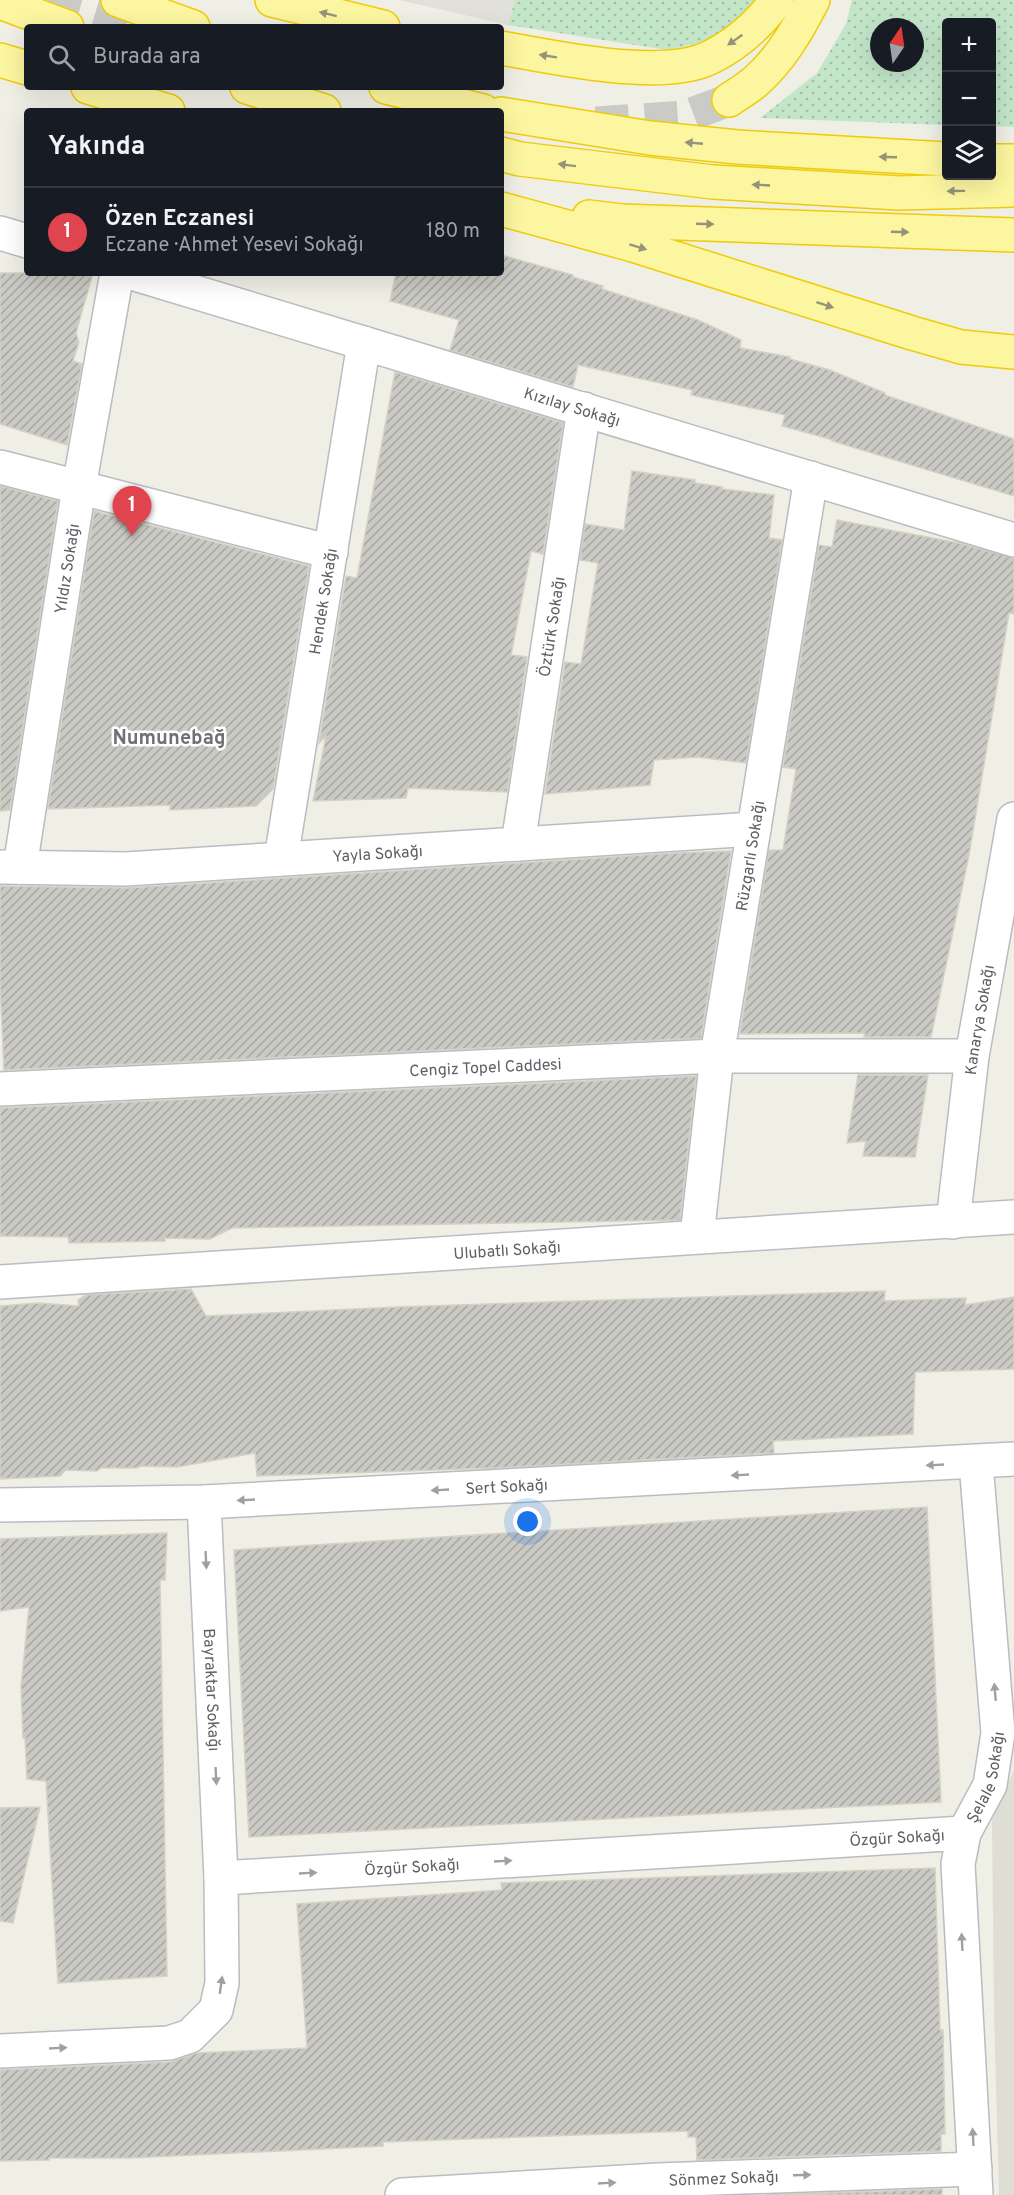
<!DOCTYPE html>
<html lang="tr">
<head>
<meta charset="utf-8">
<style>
  :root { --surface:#171b24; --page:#242831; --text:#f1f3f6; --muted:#9ea1a6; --line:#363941; --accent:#2563eb }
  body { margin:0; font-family:Overpass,sans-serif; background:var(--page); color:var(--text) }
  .controls { position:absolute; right:18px; top:18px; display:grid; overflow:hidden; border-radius:6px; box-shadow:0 6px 24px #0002 }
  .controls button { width:54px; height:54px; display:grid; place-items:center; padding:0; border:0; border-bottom:2px solid var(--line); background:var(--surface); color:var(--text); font:30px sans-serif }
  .compass { position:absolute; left:870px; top:18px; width:54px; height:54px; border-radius:50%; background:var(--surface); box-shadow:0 6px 24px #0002; rotate:13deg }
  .you { position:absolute; left:528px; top:1522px; width:21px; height:21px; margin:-15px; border:4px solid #fff; border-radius:50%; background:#1a73e8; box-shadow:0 0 0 9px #1a73e833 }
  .badge { display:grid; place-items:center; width:39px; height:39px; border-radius:50%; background:var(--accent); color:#fff; font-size:20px; font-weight:700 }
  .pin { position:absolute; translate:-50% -50px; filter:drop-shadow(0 2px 3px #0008) }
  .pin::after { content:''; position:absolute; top:32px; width:21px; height:18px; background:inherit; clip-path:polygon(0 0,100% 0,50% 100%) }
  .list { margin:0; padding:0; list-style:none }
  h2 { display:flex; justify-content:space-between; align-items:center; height:78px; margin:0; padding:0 24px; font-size:26px }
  h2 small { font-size:20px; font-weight:400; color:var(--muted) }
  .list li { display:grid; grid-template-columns:39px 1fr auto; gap:18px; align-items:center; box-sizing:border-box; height:90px; padding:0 24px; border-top:2px solid var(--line) }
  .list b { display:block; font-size:22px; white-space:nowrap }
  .list p { margin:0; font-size:20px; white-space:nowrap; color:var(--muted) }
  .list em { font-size:20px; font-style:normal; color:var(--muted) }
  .icon { flex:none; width:33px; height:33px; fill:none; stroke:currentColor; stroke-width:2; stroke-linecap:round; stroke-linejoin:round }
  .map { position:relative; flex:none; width:1014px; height:2195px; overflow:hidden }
  .search { position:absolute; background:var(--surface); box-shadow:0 6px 24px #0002; left:24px; top:24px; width:480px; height:66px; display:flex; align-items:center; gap:15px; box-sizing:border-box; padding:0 21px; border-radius:6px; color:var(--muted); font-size:22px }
  .panel { position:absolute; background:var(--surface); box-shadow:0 6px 24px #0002; left:24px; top:108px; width:480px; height:168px; border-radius:6px }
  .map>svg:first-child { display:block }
  .industrial { fill:#e1e0da }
  .education { fill:#dfded4 }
  .grass { fill:url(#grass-dots); fill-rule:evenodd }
  .building { fill:url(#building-hatch); stroke:#d4d2c4; stroke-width:1.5 }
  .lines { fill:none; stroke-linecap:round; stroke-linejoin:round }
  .trunk-tunnel { stroke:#cacbc6; stroke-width:33; stroke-dasharray:33 16; stroke-linecap:butt }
  .minor-casing { stroke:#babcc1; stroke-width:36 }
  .secondary-casing { stroke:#bbbdc3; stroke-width:36 }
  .trunk-casing { stroke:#efcc07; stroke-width:36 }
  .minor { stroke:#fff; stroke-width:33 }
  .secondary { stroke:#fff; stroke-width:33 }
  .trunk { stroke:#fcf6a0; stroke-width:33 }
  .oneway { fill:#95947a }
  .oneway2 { fill:#9ea0a3 }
  .labels { text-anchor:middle; stroke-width:5; stroke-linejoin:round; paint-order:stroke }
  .street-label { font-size:16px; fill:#5d6066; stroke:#fff }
  .quarter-label { font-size:20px; font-weight:bold; fill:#6e7278; stroke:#fff }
</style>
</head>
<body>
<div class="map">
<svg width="1014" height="2195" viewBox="0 0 1014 2195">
  <defs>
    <pattern id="grass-dots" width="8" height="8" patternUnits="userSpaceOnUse" patternTransform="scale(1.5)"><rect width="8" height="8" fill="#c3e6c9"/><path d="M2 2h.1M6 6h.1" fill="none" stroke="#a2bea7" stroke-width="1.8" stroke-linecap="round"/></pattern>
    <pattern id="building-hatch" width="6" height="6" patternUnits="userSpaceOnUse" patternTransform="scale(1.5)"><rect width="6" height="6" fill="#cac9c3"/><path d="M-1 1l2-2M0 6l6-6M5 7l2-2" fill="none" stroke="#a7a7a2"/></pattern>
  </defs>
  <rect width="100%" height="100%" fill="#efefe6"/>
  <!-- industrial -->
  <path class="industrial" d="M399 0H515L508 25Z"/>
  <!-- education -->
  <path class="education" d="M1014 1770V2195H999L994 2014 992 1820Z"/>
  <!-- grass -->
  <path class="grass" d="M515 0H759L735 21 704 42 667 50 508 25Z
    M852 0H1014V127L992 126V22H946V125L760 118 817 73 846 24ZM879 27H915V63H879Z"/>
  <!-- building -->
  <path class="building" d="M501 255 573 275V277L603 286 602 289 698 320 741 340 740 348 790 357V359L830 370 885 393V395L1014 439V496L832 441 833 440 782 426 785 415 691 395 692 390 578 365 573 387 450 350 459 320 390 301 396 273H501Z
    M0 273H93L76 333 79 342 73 361 82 364 67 445 0 424Z
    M395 372 563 423 543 554 531 551 511 655 527 657 507 792 408 788 406 798 313 801 326 736 319 743 346 576 357 578Z
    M632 471 695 480V483L723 487 722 489 774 495 769 538 782 540 746 763 697 757 654 760 650 785 545 794 565 662 581 664 598 563 580 560 585 524 624 530Z
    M0 486 58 501 10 810 0 811Z
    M94 511 309 566 273 789 256 806 170 810V805L48 809Z
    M837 520 959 543 1014 558V614L1009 613 969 855 931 1037H864L865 1033 740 1034 769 850H783L796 769 783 767 819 545 832 547Z
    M731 851 701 1038 4 1070 0 982V886L127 888 675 853Z
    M858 1075H928L915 1157 863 1156 866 1141 847 1143Z
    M696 1076 680 1220 232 1228 210 1239 164 1238 165 1241 69 1243 68 1237 0 1236V1108Z
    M191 1289 206 1316 397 1307 885 1291 884 1301 966 1298 965 1305 1014 1297V1369L915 1372 913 1434 773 1441 774 1453 495 1468 257 1476 255 1453 177 1467 142 1466 136 1468H101L97 1471 66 1470 60 1476 0 1479V1306L38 1303 79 1306 78 1300 86 1295Z
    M927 1507 941 1802 249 1837 234 1550Z
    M167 1533 165 1580H160L167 1976 58 1983 46 1781 27 1779 25 1738H23L21 1687 29 1607 0 1611V1539Z
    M40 1807 13 1923 0 1921V1808Z
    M935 1868 940 2030H943L945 2134H941V2151L697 2160 696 2137H688V2131L383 2142V2146L131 2158H49V2160L0 2161V2070L170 2062 197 2053 307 2048 297 1904 502 1890 501 1883Z
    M942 2189V2195H766Z"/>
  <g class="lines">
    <!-- trunk-tunnel -->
    <path class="trunk-tunnel" d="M48 0 140 27
      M596 123 684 117 729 100"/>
    <!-- minor casing -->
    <g class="minor-casing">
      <g id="minor">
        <path d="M0 233 27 241"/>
        <path id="s1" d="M132 273 1014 540"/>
        <path d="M0 467 331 552"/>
        <path id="s2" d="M518 844 584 409"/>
        <path id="s3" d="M281 859 364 343"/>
        <path id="s4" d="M0 867 126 869 754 829"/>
        <path id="s5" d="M20 867 79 487 117 273"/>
        <path id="s6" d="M0 1089 717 1056H972"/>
        <path id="s7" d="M953 1222 972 1056 1014 819"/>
        <path id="s8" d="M697 1236 717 1056 811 478"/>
        <path id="s9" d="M204 1502 221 1878"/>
        <path id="s10" d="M0 1505 204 1502 1014 1459"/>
        <path id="s11" d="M0 2051 169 2043 190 2036 216 2010 222 1983 221 1878 964 1833"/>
        <path id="s12" d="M402 2195 658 2180 975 2169"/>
        <path id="s13" d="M976 2195 958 1864 964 1833 990 1785 998 1733 976 1463"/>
      </g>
    </g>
    <!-- secondary casing -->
    <g class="secondary-casing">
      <g id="secondary">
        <path id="s14" d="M0 1282 1014 1217"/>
      </g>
    </g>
    <!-- trunk casing -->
    <g class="trunk-casing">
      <path id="trunk" d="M118 0 193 27
        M272 0 383 27
        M0 2 67 27
        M501 48C554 57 663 82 711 57 737 44 760 23 777 0
        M0 60 27 68
        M88 87 168 111
        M247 87 324 111
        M386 87 483 111
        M729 100C738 94 748 88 756 81 781 59 798 29 813 0
        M501 114 650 138 737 147 946 159
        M501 154 520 159 713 182 899 193 1014 190
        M992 161H1014
        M501 209 633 245 912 333 961 347 1014 352
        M589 217 622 221 1014 235"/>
    </g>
    <!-- minor -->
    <use href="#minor" class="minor"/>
    <!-- secondary -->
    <use href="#secondary" class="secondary"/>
    <!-- trunk -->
    <use href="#trunk" class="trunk"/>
  </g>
  <!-- one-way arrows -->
  <defs><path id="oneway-solid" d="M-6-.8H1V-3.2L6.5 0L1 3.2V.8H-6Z" transform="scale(1.5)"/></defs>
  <g class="oneway">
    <use href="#oneway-solid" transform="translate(328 14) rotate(-166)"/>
    <use href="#oneway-solid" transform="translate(735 40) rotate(145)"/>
    <use href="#oneway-solid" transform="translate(548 56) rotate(-171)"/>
    <use href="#oneway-solid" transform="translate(694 143) rotate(-175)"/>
    <use href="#oneway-solid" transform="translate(888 157) rotate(-178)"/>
    <use href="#oneway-solid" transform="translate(567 165) rotate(-173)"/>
    <use href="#oneway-solid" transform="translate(761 185) rotate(-177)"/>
    <use href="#oneway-solid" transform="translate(956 191) rotate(179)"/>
    <use href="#oneway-solid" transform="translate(705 224) rotate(2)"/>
    <use href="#oneway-solid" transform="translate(900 232) rotate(2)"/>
    <use href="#oneway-solid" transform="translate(638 247) rotate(17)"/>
    <use href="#oneway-solid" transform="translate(825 305) rotate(18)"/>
  </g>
  <g class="oneway2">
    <use href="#oneway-solid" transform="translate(935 1465) rotate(177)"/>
    <use href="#oneway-solid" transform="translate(740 1475) rotate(177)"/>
    <use href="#oneway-solid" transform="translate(440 1490) rotate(177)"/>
    <use href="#oneway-solid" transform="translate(246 1500) rotate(177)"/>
    <use href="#oneway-solid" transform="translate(206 1560) rotate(87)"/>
    <use href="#oneway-solid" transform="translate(995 1692) rotate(-95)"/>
    <use href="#oneway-solid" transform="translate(216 1776) rotate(87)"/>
    <use href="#oneway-solid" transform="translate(503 1861) rotate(-3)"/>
    <use href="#oneway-solid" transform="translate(308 1873) rotate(-3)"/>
    <use href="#oneway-solid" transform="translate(962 1942) rotate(-93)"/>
    <use href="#oneway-solid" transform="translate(221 1985) rotate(-82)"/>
    <use href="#oneway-solid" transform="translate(58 2048) rotate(-3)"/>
    <use href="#oneway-solid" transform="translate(973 2137) rotate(-93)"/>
    <use href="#oneway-solid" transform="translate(802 2175) rotate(-2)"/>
    <use href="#oneway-solid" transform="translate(607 2183) rotate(-3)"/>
  </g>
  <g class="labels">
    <!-- street labels -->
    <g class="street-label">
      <text dy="6" stroke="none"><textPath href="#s1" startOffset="460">Kızılay Sokağı</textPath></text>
      <text dy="6" stroke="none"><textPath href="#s5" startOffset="302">Yıldız Sokağı</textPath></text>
      <text dy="6" stroke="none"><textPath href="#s3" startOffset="261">Hendek Sokağı</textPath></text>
      <text dy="6" stroke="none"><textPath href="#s2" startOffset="220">Öztürk Sokağı</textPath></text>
      <text dy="6" stroke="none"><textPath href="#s4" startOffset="378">Yayla Sokağı</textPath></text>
      <text dy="6" stroke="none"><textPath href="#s8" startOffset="384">Rüzgarlı Sokağı</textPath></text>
      <text dy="6" stroke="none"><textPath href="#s7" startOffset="204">Kanarya Sokağı</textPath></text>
      <text dy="6" stroke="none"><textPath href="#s6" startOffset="486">Cengiz Topel Caddesi</textPath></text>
      <text dy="6" stroke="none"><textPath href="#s14" startOffset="508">Ulubatlı Sokağı</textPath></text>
      <text dy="6" stroke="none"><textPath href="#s10" startOffset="507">Sert Sokağı</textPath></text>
      <text dy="6" stroke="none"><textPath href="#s9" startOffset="188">Bayraktar Sokağı</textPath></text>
      <text dy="6" stroke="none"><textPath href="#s13" startOffset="424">Şelale Sokağı</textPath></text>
      <text dy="6" stroke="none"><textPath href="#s11" startOffset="1038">Özgür Sokağı</textPath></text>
      <text dy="6" stroke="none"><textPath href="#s11" startOffset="552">Özgür Sokağı</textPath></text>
      <text dy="6" stroke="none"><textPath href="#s12" startOffset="322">Sönmez Sokağı</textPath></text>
    </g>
    <!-- quarter labels -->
    <g class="quarter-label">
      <text x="169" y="744">Numunebağ</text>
    </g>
  </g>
</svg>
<div class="controls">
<button>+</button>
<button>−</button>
<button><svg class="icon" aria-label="layers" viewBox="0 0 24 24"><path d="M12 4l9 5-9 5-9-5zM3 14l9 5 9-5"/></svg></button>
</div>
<svg class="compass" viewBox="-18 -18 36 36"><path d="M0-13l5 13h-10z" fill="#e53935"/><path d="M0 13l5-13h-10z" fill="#9ea1a6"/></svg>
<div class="you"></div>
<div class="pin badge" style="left:132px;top:536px;background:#e0444e">1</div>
<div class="search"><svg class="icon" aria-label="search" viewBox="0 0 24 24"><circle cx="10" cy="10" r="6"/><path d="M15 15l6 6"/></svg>Burada ara</div>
<section class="panel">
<h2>Yakında<small></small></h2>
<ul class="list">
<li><span class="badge" style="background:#e0444e">1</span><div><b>Özen Eczanesi</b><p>Eczane · Ahmet Yesevi Sokağı</p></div><em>180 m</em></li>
</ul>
</section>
</div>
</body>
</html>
